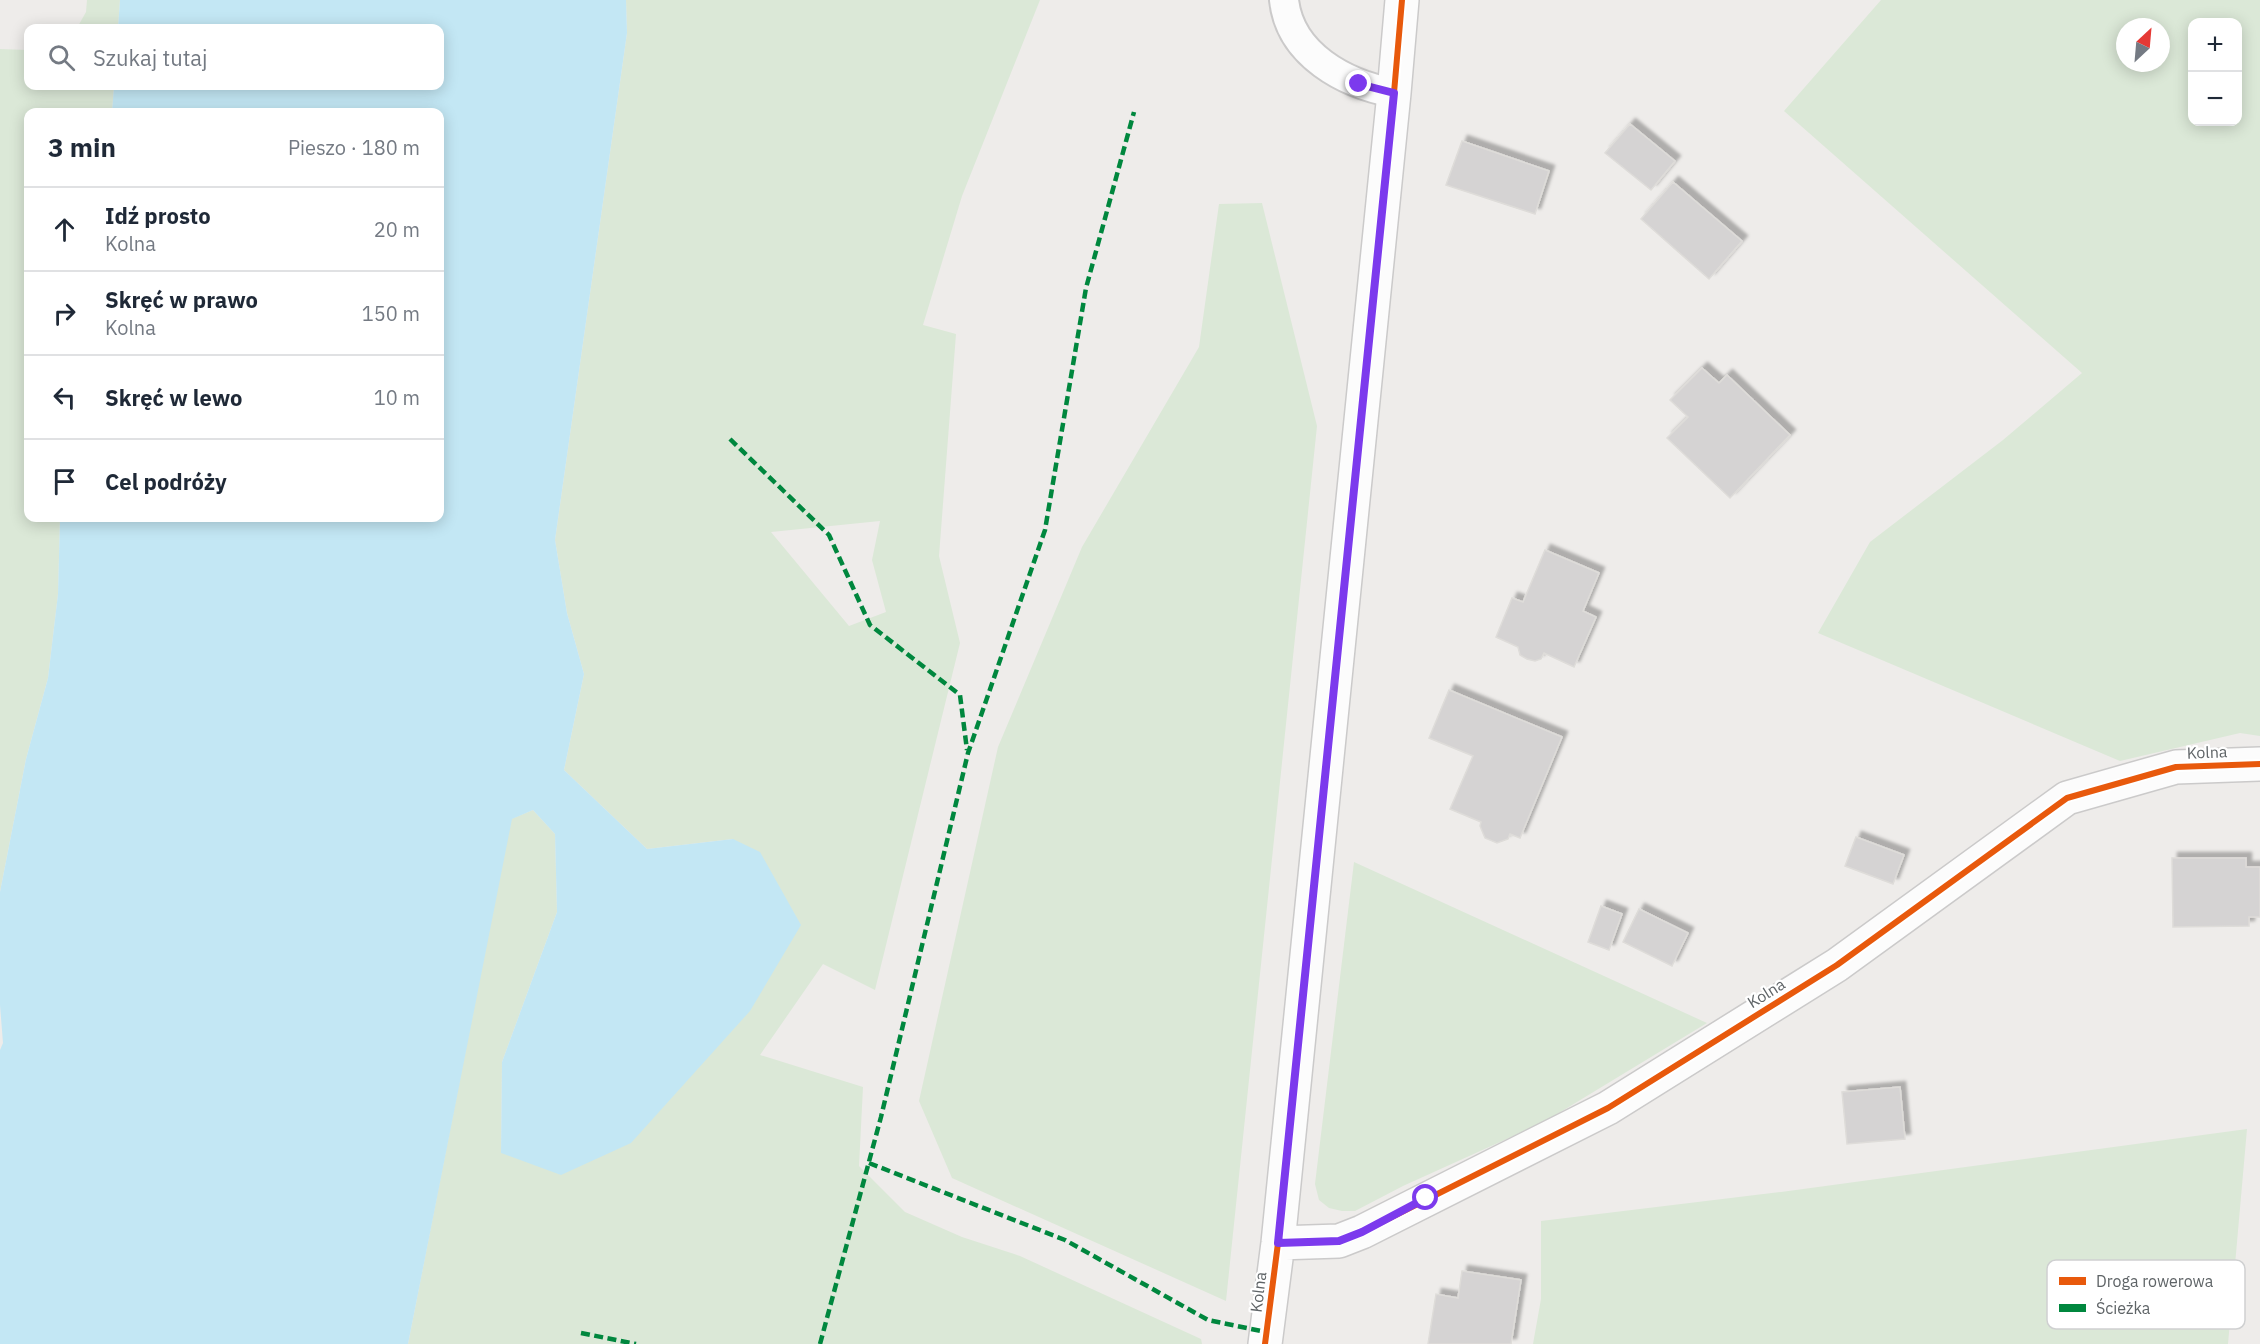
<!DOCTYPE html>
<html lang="pl">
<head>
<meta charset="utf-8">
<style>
  :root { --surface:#fff; --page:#f6f6f7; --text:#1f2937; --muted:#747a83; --line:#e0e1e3 }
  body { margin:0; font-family:"IBM Plex Sans",sans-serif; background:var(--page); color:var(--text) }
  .controls { position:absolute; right:18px; top:18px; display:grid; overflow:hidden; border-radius:12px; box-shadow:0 3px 15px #0003 }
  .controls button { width:54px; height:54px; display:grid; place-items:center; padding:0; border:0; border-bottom:2px solid var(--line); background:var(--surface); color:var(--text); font:30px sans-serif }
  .compass { position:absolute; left:2116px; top:18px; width:54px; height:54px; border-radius:50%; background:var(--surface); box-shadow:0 3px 15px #0003; rotate:26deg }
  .stop { position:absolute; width:18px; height:18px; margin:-14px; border:4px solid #7c3aed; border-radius:50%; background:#fff }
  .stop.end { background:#7c3aed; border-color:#fff; box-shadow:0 2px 6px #0008 }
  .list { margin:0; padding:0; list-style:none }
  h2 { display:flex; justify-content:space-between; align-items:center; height:78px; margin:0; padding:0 24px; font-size:26px }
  h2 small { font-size:20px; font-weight:400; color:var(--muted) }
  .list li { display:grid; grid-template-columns:39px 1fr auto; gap:18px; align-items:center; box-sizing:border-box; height:84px; padding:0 24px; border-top:2px solid var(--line) }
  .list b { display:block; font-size:22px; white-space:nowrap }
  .list p { margin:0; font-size:20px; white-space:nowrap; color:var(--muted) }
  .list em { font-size:20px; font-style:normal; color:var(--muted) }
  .icon { flex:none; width:33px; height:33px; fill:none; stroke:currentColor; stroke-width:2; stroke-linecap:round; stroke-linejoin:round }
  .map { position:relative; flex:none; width:2260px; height:1344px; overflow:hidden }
  .search { position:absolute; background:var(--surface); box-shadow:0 3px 15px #0003; left:24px; top:24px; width:420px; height:66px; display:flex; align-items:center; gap:15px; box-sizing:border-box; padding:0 21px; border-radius:12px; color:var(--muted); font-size:22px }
  .panel { position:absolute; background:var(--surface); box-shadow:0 3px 15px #0003; left:24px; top:108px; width:420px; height:414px; border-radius:12px }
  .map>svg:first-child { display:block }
  .green { fill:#dbe8d7; fill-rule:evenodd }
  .water { fill:#c3e7f4 }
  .building { fill:#d5d3d3; stroke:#dedcd9; stroke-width:1.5; filter:url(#shadow) }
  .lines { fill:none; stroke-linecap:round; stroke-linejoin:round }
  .service-casing { stroke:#cbcaca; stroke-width:32 }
  .minor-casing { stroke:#cbcaca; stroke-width:36 }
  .service { stroke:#fcfcfc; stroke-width:28 }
  .minor { stroke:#fcfcfc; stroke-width:33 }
  .quiet { stroke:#00873e; stroke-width:4.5; stroke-dasharray:9 4.5; stroke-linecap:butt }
  .cycleway-casing { stroke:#fff; stroke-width:10 }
  .cycleway { stroke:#e8590c; stroke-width:6 }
  .route { stroke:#7c3aed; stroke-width:8 }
  .labels { text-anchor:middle; stroke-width:4.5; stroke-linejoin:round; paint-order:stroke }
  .street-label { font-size:16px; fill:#5f6467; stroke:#fff }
  .key { fill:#fff; stroke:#cfd0d1; stroke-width:1.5 }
  .key-label { font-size:16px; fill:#5f6467 }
</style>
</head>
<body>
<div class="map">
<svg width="2260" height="1344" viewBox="0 0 2260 1344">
  <defs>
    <filter id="shadow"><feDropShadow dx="5.5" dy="-5.5" stdDeviation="1.5" flood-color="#0004"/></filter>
  </defs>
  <rect width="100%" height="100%" fill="#eeecea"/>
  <!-- green -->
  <path class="green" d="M87 0H120L118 28H77L86 12Z
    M626 0H1040L962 196 923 325 956 334 939 556 960 643 875 990 823 964 760 1055 863 1087 859 1166 905 1212 962 1237 1020 1256 1201 1339 1202 1344H408L511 819 533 810 555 834 557 912 502 1062 501 1153 733 839 647 849 564 770 584 674 567 613 555 540 627 33ZM880 521 872 560 886 612 849 626 771 532Z
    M1881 0H2260V736L2240 733 2120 761 1818 633 1870 542 2003 440 2082 373 1784 111ZM2192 22H2238V122H2192ZM2125 27H2161V63H2125Z
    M0 49 28 50V86H114L112 112H28V518H60L58 594 48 678 26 759 0 892Z
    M1262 203 1317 426 1226 1301 952 1178 919 1101 998 747 1082 547 1199 347 1219 204Z
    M1354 862 1707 1023 1544 1122 1403 1186 1355 1211H1342L1329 1208 1319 1200 1315 1184Z
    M2247 1129 2228 1344H1533L1541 1299V1221L1781 1192Z"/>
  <!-- water -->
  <path class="water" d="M120 0H626L627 33 555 540 567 613 584 674 564 770 647 849 733 839 760 852 801 925 750 1011 631 1143 561 1175 501 1153 502 1062 557 912 555 834 533 810 512 819 408 1344H0V1050L3 1043 0 1005V892L26 759 48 678 58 594 60 518H440V112H112L114 86H440V28H118Z"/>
  <!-- building -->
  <path class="building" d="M1630 124 1675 161 1651 190 1605 153Z
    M1462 141 1549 171 1535 214 1446 185Z
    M1673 182 1742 241 1709 279 1641 219Z
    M1702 368 1719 383 1727 375 1790 435 1730 498 1667 438 1688 417 1670 400Z
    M1545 550 1599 573 1583 611 1596 617 1574 667 1544 653 1541 659 1535 661 1527 659 1520 655 1518 647 1496 637 1512 598 1523 602Z
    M1449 690 1562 737 1520 838 1510 834 1508 839 1497 843 1485 838 1480 826 1481 822 1450 809 1473 756 1429 738Z
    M1856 837 1904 855 1893 884 1845 866Z
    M2172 858H2246V867H2260V917H2249V926L2173 927Z
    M1601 906 1622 914 1609 950 1588 942Z
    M1639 909 1688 933 1672 966 1623 942Z
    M1900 1087 1905 1139 1847 1144 1842 1092Z
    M1462 1271 1521 1280 1511 1344H1428L1436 1294 1458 1298Z"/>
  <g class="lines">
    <!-- service casing -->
    <g class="service-casing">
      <path id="service" d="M1284 0C1290 55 1345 84 1394 93"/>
    </g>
    <!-- minor casing -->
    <g class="minor-casing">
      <path id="minor" d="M1278 1243 1339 1241 1362 1232 1608 1108 1837 965 2067 798 2176 767 2260 764
        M1265 1344 1278 1243 1394 93 1402 0"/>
    </g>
    <!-- service -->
    <use href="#service" class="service"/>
    <!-- minor -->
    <use href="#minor" class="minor"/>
    <!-- quiet -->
    <path class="quiet" d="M730 439 829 535 870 625 960 695 967 750
      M869 1163 1065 1240 1208 1320 1266 1332
      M581 1333 636 1344
      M820 1344 881 1117 968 753 1045 530 1086 288 1134 112"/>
    <!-- cycleway casing -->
    <g class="cycleway-casing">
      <path id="cycleway" d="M1278 1243 1339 1241 1362 1232 1608 1108 1837 965 2067 798 2176 767 2260 764
        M1265 1344 1278 1243 1394 93 1402 0"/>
    </g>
    <!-- cycleway -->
    <use href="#cycleway" class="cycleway"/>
  </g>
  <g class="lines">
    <!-- route -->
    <path class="route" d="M1359 84 1394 93 1278 1243 1339 1241 1362 1232 1426 1198"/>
  </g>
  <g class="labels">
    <!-- street labels -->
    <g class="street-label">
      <text transform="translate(2207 752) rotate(-2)" y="6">Kolna</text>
      <text transform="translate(1766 993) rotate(-32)" y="6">Kolna</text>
      <text transform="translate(1258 1292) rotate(-83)" y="6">Kolna</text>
    </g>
  </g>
  <!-- legend -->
  <rect x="2047" y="1260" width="198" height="69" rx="9" class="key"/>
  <rect x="2059" y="1277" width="27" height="8" fill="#e8590c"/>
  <rect x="2059" y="1304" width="27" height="8" fill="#00873e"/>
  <g class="key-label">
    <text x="2096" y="1287">Droga rowerowa</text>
    <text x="2096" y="1314">Ścieżka</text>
  </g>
</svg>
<div class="controls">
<button>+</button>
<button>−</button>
</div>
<svg class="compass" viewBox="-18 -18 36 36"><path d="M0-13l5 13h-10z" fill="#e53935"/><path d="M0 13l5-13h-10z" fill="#747a83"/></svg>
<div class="stop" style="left:1426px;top:1198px"></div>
<div class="stop end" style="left:1359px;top:84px"></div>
<div class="search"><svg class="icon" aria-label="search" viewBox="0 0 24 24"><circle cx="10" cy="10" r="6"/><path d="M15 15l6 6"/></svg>Szukaj tutaj</div>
<section class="panel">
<h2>3 min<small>Pieszo · 180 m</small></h2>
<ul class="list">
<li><svg class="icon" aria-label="ahead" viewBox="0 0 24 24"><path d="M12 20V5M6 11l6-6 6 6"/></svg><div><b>Idź prosto</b><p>Kolna</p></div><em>20 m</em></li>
<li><svg class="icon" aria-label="right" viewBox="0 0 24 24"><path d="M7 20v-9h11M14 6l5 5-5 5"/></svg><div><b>Skręć w prawo</b><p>Kolna</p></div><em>150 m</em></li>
<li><svg class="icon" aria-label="left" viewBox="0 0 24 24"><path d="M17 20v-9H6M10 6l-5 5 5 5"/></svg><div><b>Skręć w lewo</b></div><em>10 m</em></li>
<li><svg class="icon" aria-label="arrive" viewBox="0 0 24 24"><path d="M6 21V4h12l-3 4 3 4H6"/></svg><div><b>Cel podróży</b></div></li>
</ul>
</section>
</div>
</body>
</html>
